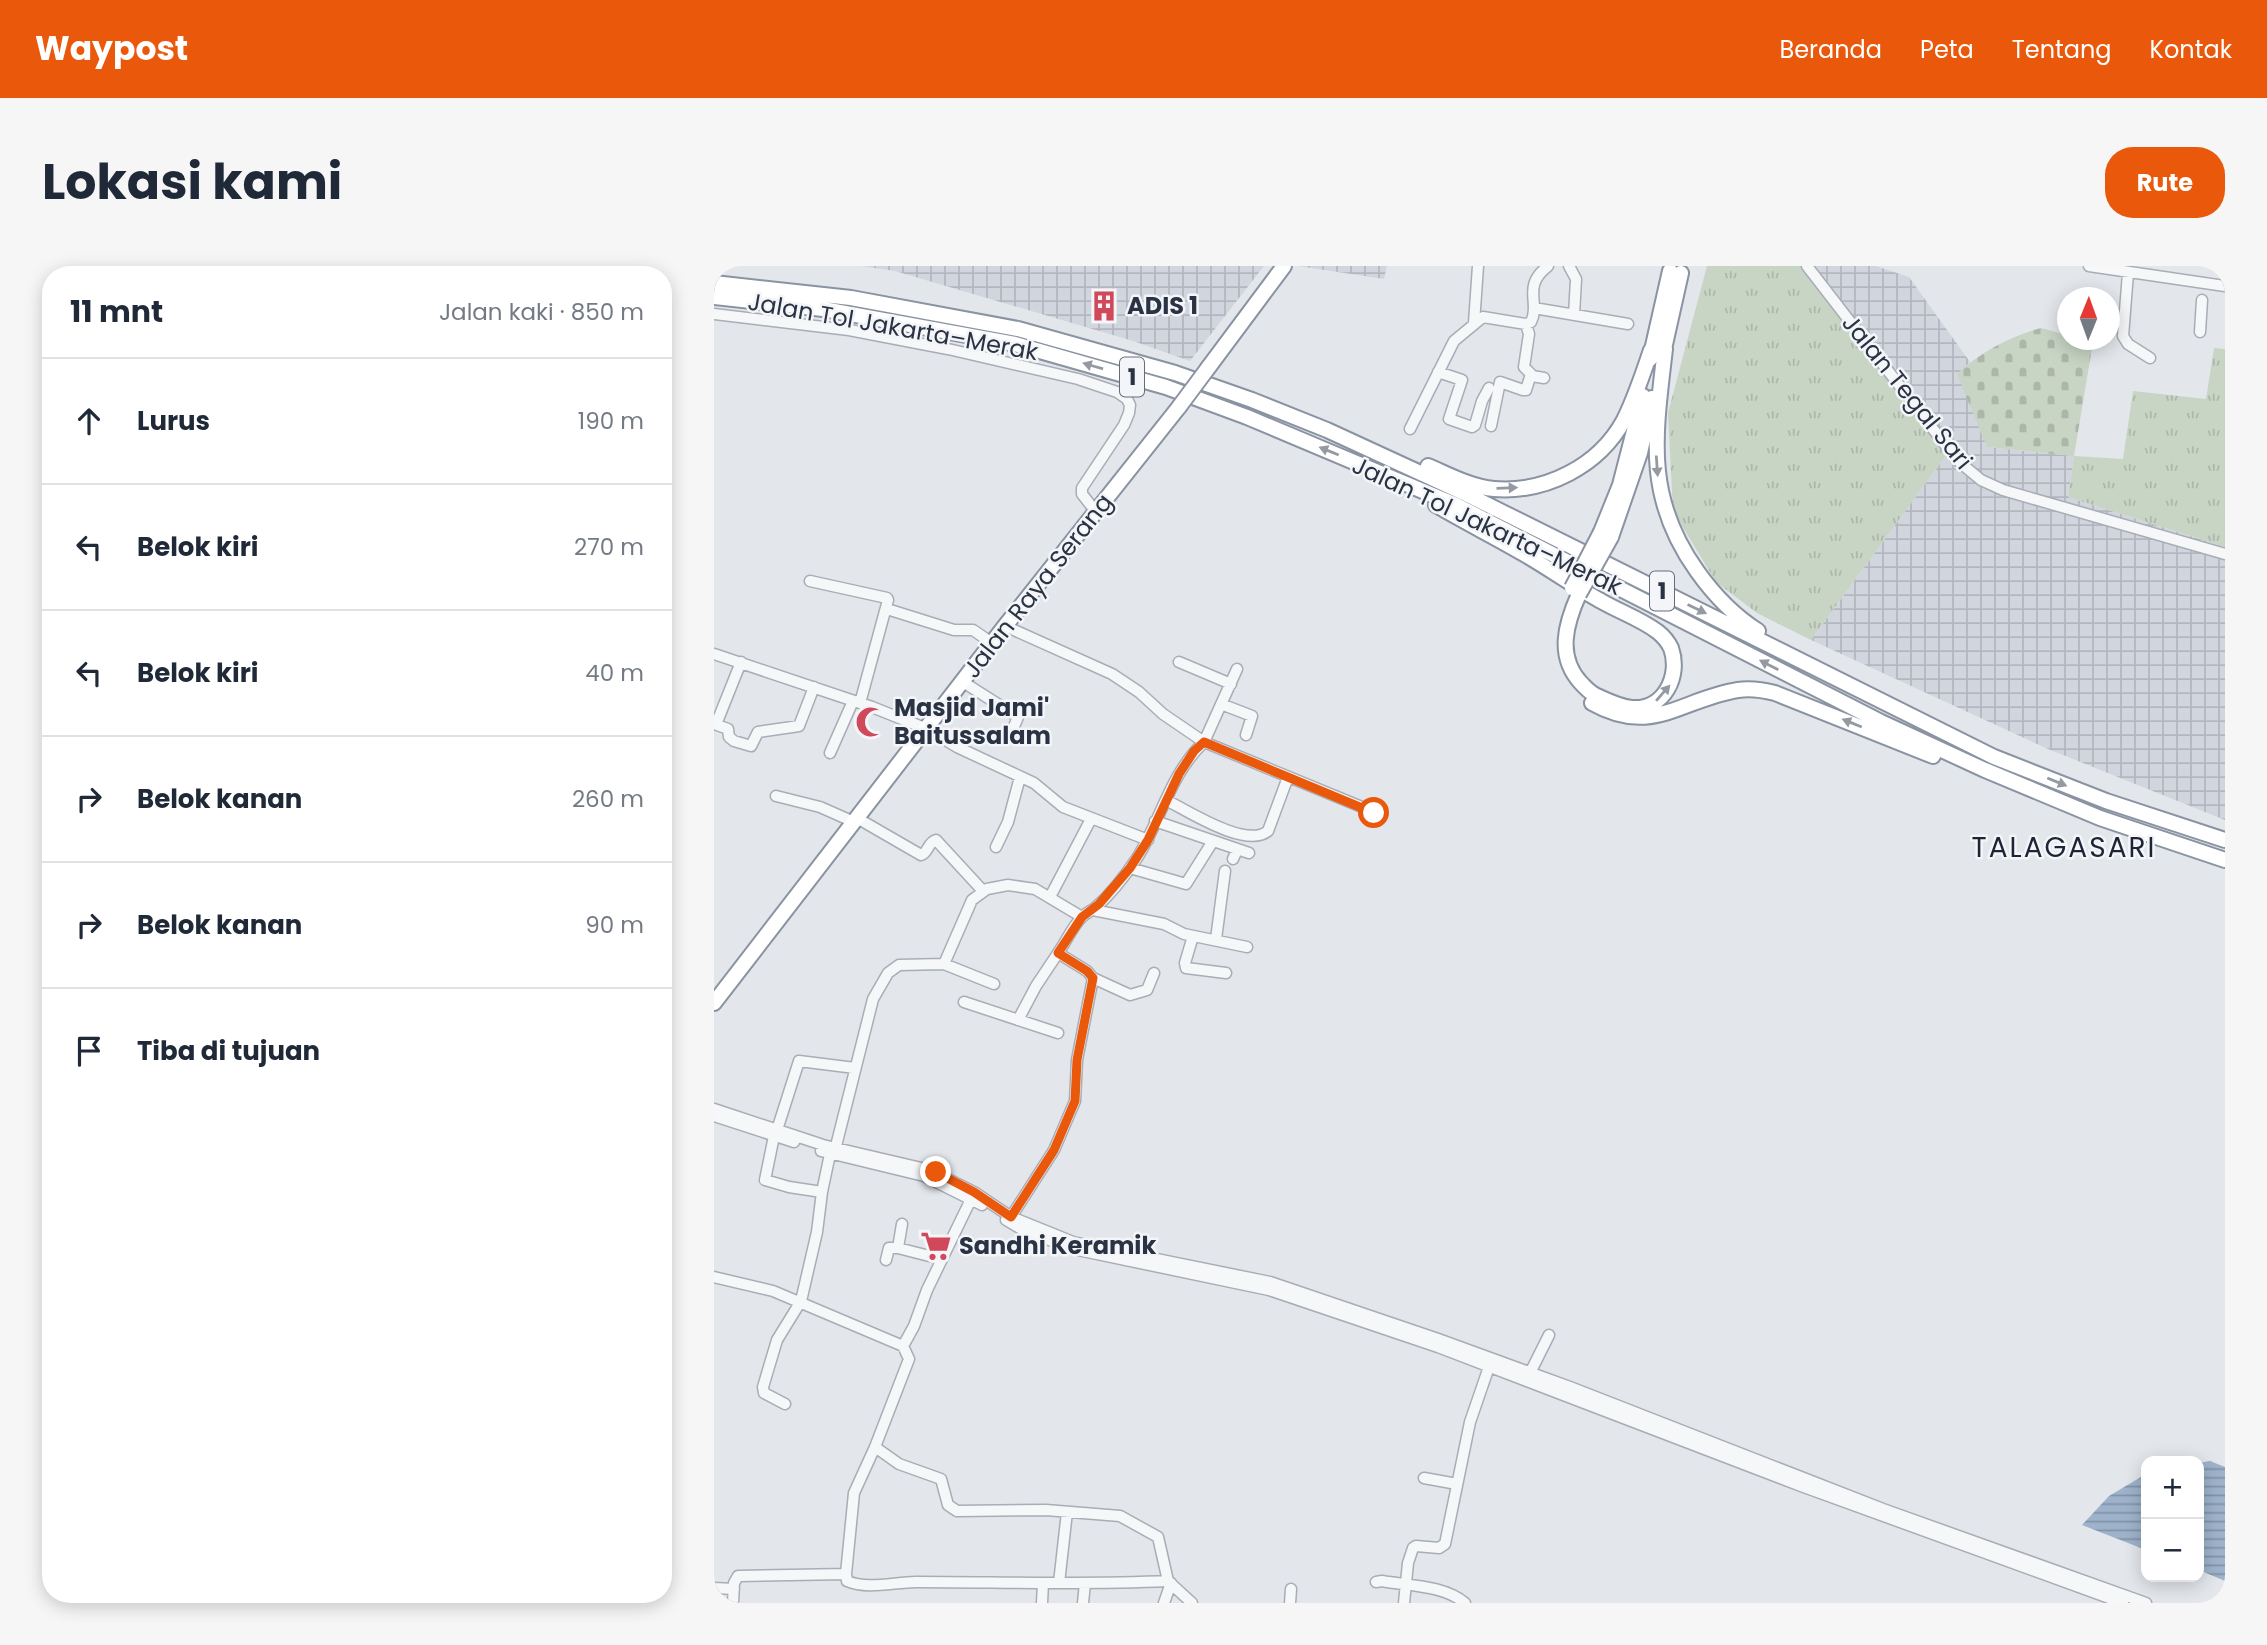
<!DOCTYPE html>
<html lang="id">
<head>
<meta charset="utf-8">
<style>
  :root { --surface:#fff; --page:#f6f6f7; --text:#1f2937; --muted:#747a83; --line:#e0e1e3; --accent:#ea580c }
  body { margin:0; font-family:Poppins,sans-serif; background:var(--page); color:var(--text) }
  .controls { position:absolute; right:21px; bottom:21px; display:grid; overflow:hidden; border-radius:14px; box-shadow:0 4px 18px #0003 }
  .controls button { width:63px; height:63px; display:grid; place-items:center; padding:0; border:0; border-bottom:2px solid var(--line); background:var(--surface); color:var(--text); font:35px sans-serif }
  .compass { position:absolute; left:1343px; top:21px; width:63px; height:63px; border-radius:50%; background:var(--surface); box-shadow:0 4px 18px #0003; rotate:1deg }
  .stop { position:absolute; width:21px; height:21px; margin:-16px; border:5px solid #ea580c; border-radius:50%; background:#fff }
  .stop.end { background:#ea580c; border-color:#fff; box-shadow:0 2px 7px #0008 }
  .list { margin:0; padding:0; list-style:none }
  h2 { display:flex; justify-content:space-between; align-items:center; height:91px; margin:0; padding:0 28px; font-size:30px }
  h2 small { font-size:23px; font-weight:400; color:var(--muted) }
  .list li { display:grid; grid-template-columns:46px 1fr auto; gap:21px; align-items:center; box-sizing:border-box; height:126px; padding:0 28px; border-top:2px solid var(--line) }
  .list b { display:block; font-size:26px; white-space:nowrap }
  .list em { font-size:23px; font-style:normal; color:var(--muted) }
  .icon { flex:none; width:38px; height:38px; fill:none; stroke:currentColor; stroke-width:2; stroke-linecap:round; stroke-linejoin:round }
  .map { position:relative; flex:none; width:1511px; height:1337px; overflow:hidden; border-radius:28px }
  header { display:flex; align-items:center; gap:42px; box-sizing:border-box; height:98px; padding:0 35px; background:var(--accent); color:#fff }
  header strong { font-size:33px }
  nav { display:flex; gap:38px; margin-inline-start:auto; font-size:24px }
  .intro { display:flex; align-items:center; justify-content:space-between; box-sizing:border-box; height:168px; padding:0 42px }
  h1 { margin:0; font-size:49px }
  .button { padding:18px 32px; border-radius:28px; background:var(--accent); color:#fff; font-size:24px; font-weight:700 }
  main { display:flex; gap:42px; padding:0 42px }
  aside { flex:1; background:var(--surface); border-radius:28px; box-shadow:0 4px 18px #0003 }
  .map>svg:first-child { display:block }
  .industrial { fill:url(#industrial-grid) }
  .grass { fill:url(#grass-tufts) }
  .cemetery { fill:url(#cemetery-stones) }
  .water { fill:url(#water-rules) }
  .lines { fill:none; stroke-linecap:round; stroke-linejoin:round }
  .minor-casing { stroke:#a8adb6; stroke-width:13 }
  .highway-casing { stroke:#8a93a2; stroke-width:18 }
  .minor { stroke:#f6f7f9; stroke-width:10 }
  .highway { stroke:#fff; stroke-width:14 }
  .highway-bridge-casing { stroke:#8a93a2; stroke-width:18; stroke-linecap:butt }
  .highway-bridge { stroke:#fff; stroke-width:14 }
  .oneway { fill:#9499a2 }
  .route { stroke:#ea580c; stroke-width:9 }
  .labels { text-anchor:middle; stroke-width:5; stroke-linejoin:round; paint-order:stroke }
  .shield { fill:#f3f5f8; stroke:#666d7a; stroke-width:2 }
  .shield-label { font-size:23px; font-weight:bold; fill:#2a3344 }
  .poi-label { font-size:24px; font-weight:bold; fill:#2a3344; stroke:#f3f5f8; text-anchor:start }
  .street-label { font-size:24px; fill:#2a3344; stroke:#f3f5f8 }
  .quarter-label { font-size:28px; letter-spacing:2px; fill:#1c2435; stroke:#f3f5f8 }
</style>
</head>
<body>
<header>
<strong>Waypost</strong>
<nav><a>Beranda</a><a>Peta</a><a>Tentang</a><a>Kontak</a></nav>
</header>
<div class="intro"><h1>Lokasi kami</h1><a class="button">Rute</a></div>
<main>
<aside>
<h2>11 mnt<small>Jalan kaki · 850 m</small></h2>
<ul class="list">
<li><svg class="icon" aria-label="ahead" viewBox="0 0 24 24"><path d="M12 20V5M6 11l6-6 6 6"/></svg><div><b>Lurus</b></div><em>190 m</em></li>
<li><svg class="icon" aria-label="left" viewBox="0 0 24 24"><path d="M17 20v-9H6M10 6l-5 5 5 5"/></svg><div><b>Belok kiri</b></div><em>270 m</em></li>
<li><svg class="icon" aria-label="left" viewBox="0 0 24 24"><path d="M17 20v-9H6M10 6l-5 5 5 5"/></svg><div><b>Belok kiri</b></div><em>40 m</em></li>
<li><svg class="icon" aria-label="right" viewBox="0 0 24 24"><path d="M7 20v-9h11M14 6l5 5-5 5"/></svg><div><b>Belok kanan</b></div><em>260 m</em></li>
<li><svg class="icon" aria-label="right" viewBox="0 0 24 24"><path d="M7 20v-9h11M14 6l5 5-5 5"/></svg><div><b>Belok kanan</b></div><em>90 m</em></li>
<li><svg class="icon" aria-label="arrive" viewBox="0 0 24 24"><path d="M6 21V4h12l-3 4 3 4H6"/></svg><div><b>Tiba di tujuan</b></div></li>
</ul>
</aside>
<div class="map">
<svg width="1511" height="1337" viewBox="0 0 1511 1337">
  <defs>
    <pattern id="industrial-grid" width="8" height="8" patternUnits="userSpaceOnUse" patternTransform="scale(1.75)"><rect width="8" height="8" fill="#d1d5dd"/><path d="M0 4h8M4 0v8" fill="none" stroke="#b4b7bf"/></pattern>
    <pattern id="grass-tufts" width="24" height="20" patternUnits="userSpaceOnUse" patternTransform="scale(1.75)"><rect width="24" height="20" fill="#c8d5c4"/><path d="M3 7l-1-3M5 7V3M7 7l1-3M15 17l-1-3M17 17v-4M19 17l1-3" fill="none" stroke="#acb7aa"/></pattern>
    <pattern id="cemetery-stones" width="16" height="16" patternUnits="userSpaceOnUse" patternTransform="scale(1.75)"><rect width="16" height="16" fill="#c8d5c4"/><path d="M2 7V4a2 2 0 0 1 4 0v3zM10 15v-3a2 2 0 0 1 4 0v3z" fill="#acb7aa"/></pattern>
    <pattern id="water-rules" width="6" height="5" patternUnits="userSpaceOnUse" patternTransform="scale(1.75)"><rect width="6" height="5" fill="#9eb3cb"/><path d="M0 2.5h6" fill="none" stroke="#8192a6"/></pattern>
  </defs>
  <rect width="100%" height="100%" fill="#e3e6eb"/>
  <!-- industrial -->
  <path class="industrial" d="M147 0H550L476 95 419 75 181 5Z
    M584 0H673L670 13Z
    M1088 0H1162L1195 11 1256 96 1244 108 1273 181 1360 190 1354 231 1511 281V554L1334 483 1097 374 1233 188Z"/>
  <!-- grass -->
  <path class="grass" d="M993 0H1088L1233 188 1097 374 1043 347 1002 316 959 245 954 147Z
    M1500 82 1511 83V281L1354 231 1360 190 1409 193 1419 125 1492 133Z"/>
  <!-- cemetery -->
  <path class="cemetery" d="M1327 62 1353 69V74L1379 76 1360 190 1273 181 1243 108C1266 86 1298 70 1327 62Z"/>
  <!-- water -->
  <path class="water" d="M1496 1195 1511 1201V1315L1485 1304V1197Z
    M1432 1208V1284L1368 1259 1395 1230Z"/>
  <g class="lines">
    <!-- minor casing -->
    <g class="minor-casing">
      <path id="minor" d="M855 0 862 13 860 49
        M1093 0 1243 194 1267 214 1289 224 1511 288
        M1375 0 1511 20
        M1414 7 1409 70 1414 78 1436 92
        M820 42 914 58
        M0 48 135 64 234 83 364 113 403 126 413 133 416 139 415 147 410 159 368 222V228L382 246
        M760 57 764 0
        M1486 66 1488 34
        M724 106 748 114 735 153 758 161 761 159 768 135 775 122
        M818 110 830 112
        M777 160 786 116 809 124H812L817 108 810 101 815 68 812 58
        M696 163 740 75 769 51 812 58 817 56C827 37 807 21 834 0
        M96 315 173 332 174 334 146 437
        M173 343 240 364H259L278 377
        M291 360 398 408 425 426 449 448 490 476 660 546
        M0 388 158 441 213 463 243 481 320 517 349 541 434 574
        M27 396 3 456V459L14 463 15 471 20 475 37 480 44 466 85 460 100 421
        M465 396 517 418
        M249 416 304 451 296 470
        M507 438 538 450 532 469
        M116 487 139 435
        M62 530 106 541 140 556
        M452 534C474 545 532 583 554 565L574 511
        M143 552 207 589C214 587 214 576 222 574L269 625
        M441 555 535 587
        M282 581 294 556 306 511
        M519 593 523 584
        M416 602 472 618 499 575
        M336 631 377 553
        M379 644 450 658 470 668 533 681
        M479 670 471 697 472 702 512 707
        M502 673 511 605
        M230 698 258 634 273 623 294 619 321 623 368 651
        M379 712 416 729 433 724 440 707
        M250 736 344 767
        M304 754 322 720 344 687
        M0 843 109 879 216 904 260 926 297 951 359 976 556 1016 724 1073 856 1121 1169 1243 1432 1337
        M0 850 80 876
        M63 864 85 795 141 802
        M60 870 51 914 75 921 108 926
        M107 885 210 910 268 939
        M120 888 159 733 174 707 185 699 230 698 280 718
        M260 927 213 1024 200 1060 189 1080 195 1093 161 1181 185 1198 227 1213 234 1239 243 1245 332 1244 406 1250 444 1271 454 1315 478 1337
        M297 951 340 884 361 835 363 794 379 712 373 705 344 687C352 676 358 661 368 651 372 647 377 645 381 642 397 628 411 610 423 592 447 554 456 508 490 476L523 403
        M292 954 309 964 359 983 555 1024 724 1081 1087 1220 1409 1337
        M184 982 227 993
        M172 994 175 982H184L188 958
        M0 1011 59 1025 189 1080
        M816 1107 835 1069
        M71 1138 50 1127 49 1121 63 1074 87 1035 103 966 108 926 116 888
        M710 1212 743 1218
        M132 1308 133 1315C154 1324 180 1316 202 1316 286 1316 370 1319 454 1315
        M662 1316 668 1315C696 1320 729 1319 751 1337
        M345 1317 353 1246
        M0 1322 20 1323
        M19 1337 20 1317 24 1310 132 1308 140 1227 161 1181
        M328 1337 329 1317
        M369 1337 371 1317
        M450 1337 457 1317
        M576 1337 577 1323
        M690 1337 694 1297 699 1282 702 1280 725 1282 731 1278 756 1156 777 1095"/>
    </g>
    <!-- highway casing -->
    <g class="highway-casing">
      <path id="highway" d="M0 17 137 32 304 63 461 107 538 134 613 164 752 228 1280 491 1392 535 1511 574
        M0 31 109 43 301 78 452 121 533 151 742 239 1167 456 1271 504 1386 552 1511 594
        M951 83C941 169 930 231 983 305 1000 329 1019 349 1044 365
        M948 92 967 7
        M936 93 956 5
        M494 102 570 0
        M714 200C735 209 757 221 780 223 832 227 885 200 910 154 921 132 929 108 937 84
        M722 239C751 256 781 271 810 288 836 303 861 321 887 335 906 346 927 353 944 366 949 370 954 376 957 382 967 410 950 444 918 442 906 441 894 435 883 430 876 427 872 422 867 417 842 390 852 357 865 328
        M887 266 906 219 929 130
        M897 271 926 187 938 132
        M878 437C938 471 967 433 1024 424 1037 422 1049 424 1061 427L1219 490
        M0 737 291 360 465 141"/>
    </g>
    <!-- minor -->
    <use href="#minor" class="minor"/>
    <!-- highway -->
    <use href="#highway" class="highway"/>
    <!-- highway-bridge casing -->
    <g class="highway-bridge-casing">
      <path id="highway-bridge" d="M465 141 494 102
        M858 322 887 266
        M865 328 897 271"/>
    </g>
    <!-- highway-bridge -->
    <use href="#highway-bridge" class="highway-bridge"/>
  </g>
  <!-- one-way arrows -->
  <defs><path id="oneway-solid" d="M-6-.8H1V-3.2L6.5 0L1 3.2V.8H-6Z" transform="scale(1.75)"/></defs>
  <g class="oneway">
    <use href="#oneway-solid" transform="translate(379 100) rotate(-164)"/>
    <use href="#oneway-solid" transform="translate(615 185) rotate(-158)"/>
    <use href="#oneway-solid" transform="translate(943 200) rotate(86)"/>
    <use href="#oneway-solid" transform="translate(793 222) rotate(-2)"/>
    <use href="#oneway-solid" transform="translate(983 343) rotate(26)"/>
    <use href="#oneway-solid" transform="translate(1055 399) rotate(-153)"/>
    <use href="#oneway-solid" transform="translate(949 427) rotate(-49)"/>
    <use href="#oneway-solid" transform="translate(1138 457) rotate(-158)"/>
    <use href="#oneway-solid" transform="translate(1343 516) rotate(22)"/>
  </g>
  <g class="lines">
    <!-- route -->
    <path class="route" d="M222 906 260 926 297 951 340 884 361 835 363 794 379 712 373 705 344 687 368 651 385 638 416 602 434 574 465 508 480 485 490 476 660 547"/>
  </g>
  <!-- icons -->
  <defs>
    <g id="building-bare" transform="scale(2.415)"><path d="M-4-6H4V6H1V3H-1V6H-4ZM-2.5-4.3h1.7v1.8h-1.7ZM.8-4.3h1.7v1.8H.8ZM-2.5-1h1.7V.8h-1.7ZM.8-1h1.7V.8H.8Z" fill="#d0485a" stroke="#f3f5f8" stroke-width="2.5" paint-order="stroke"/></g>
    <g id="mosque-bare" transform="scale(2.415)"><path d="M3.5-4.9A6 6 0 1 0 3.5 4.9A5 5 0 1 1 3.5-4.9Z" fill="#d0485a" stroke="#f3f5f8" stroke-width="2.5" paint-order="stroke"/></g>
    <g id="supermarket-bare" transform="scale(2.415)"><path d="M-6-5.5h2.5l.6 2H6L4.5 2H-2.5L-4.4-4H-6ZM-1.5 3.2a1.3 1.3 0 1 0 .1 0ZM3 3.2a1.3 1.3 0 1 0 .1 0Z" fill="#d0485a" stroke="#f3f5f8" stroke-width="2.5" paint-order="stroke"/></g>
  </defs>
  <g fill-rule="evenodd">
    <use href="#building-bare" x="390" y="40"/>
    <use href="#mosque-bare" x="157" y="456"/>
    <use href="#supermarket-bare" x="222" y="980"/>
  </g>
  <g class="labels">
    <!-- shield labels -->
    <g class="shield">
      <rect x="406" y="91.5" width="24" height="39" rx="5"/>
      <rect x="936" y="305.5" width="24" height="39" rx="5"/>
    </g>
    <g class="shield-label">
      <text x="418" y="119">1</text>
      <text x="948" y="333">1</text>
    </g>
    <!-- poi labels -->
    <g class="poi-label">
      <text x="413" y="48">ADIS 1</text>
      <text x="180" y="450">Masjid Jami'<tspan x="180" dy="28">Baitussalam</tspan></text>
      <text x="245" y="988">Sandhi Keramik</text>
    </g>
    <!-- street labels -->
    <g class="street-label">
      <text transform="translate(179 61) rotate(10)" y="8">Jalan Tol Jakarta–Merak</text>
      <text transform="translate(1193 126) rotate(51)" y="8">Jalan Tegal Sari</text>
      <text transform="translate(773 260) rotate(25)" y="8">Jalan Tol Jakarta–Merak</text>
      <text transform="translate(324 320) rotate(-52)" y="8">Jalan Raya Serang</text>
    </g>
    <!-- quarter labels -->
    <g class="quarter-label">
      <text x="1350" y="591">TALAGASARI</text>
    </g>
  </g>
</svg>
<div class="controls">
<button>+</button>
<button>−</button>
</div>
<svg class="compass" viewBox="-18 -18 36 36"><path d="M0-13l5 13h-10z" fill="#e53935"/><path d="M0 13l5-13h-10z" fill="#747a83"/></svg>
<div class="stop" style="left:660px;top:547px"></div>
<div class="stop end" style="left:222px;top:906px"></div>
</div>
</main>
</body>
</html>
